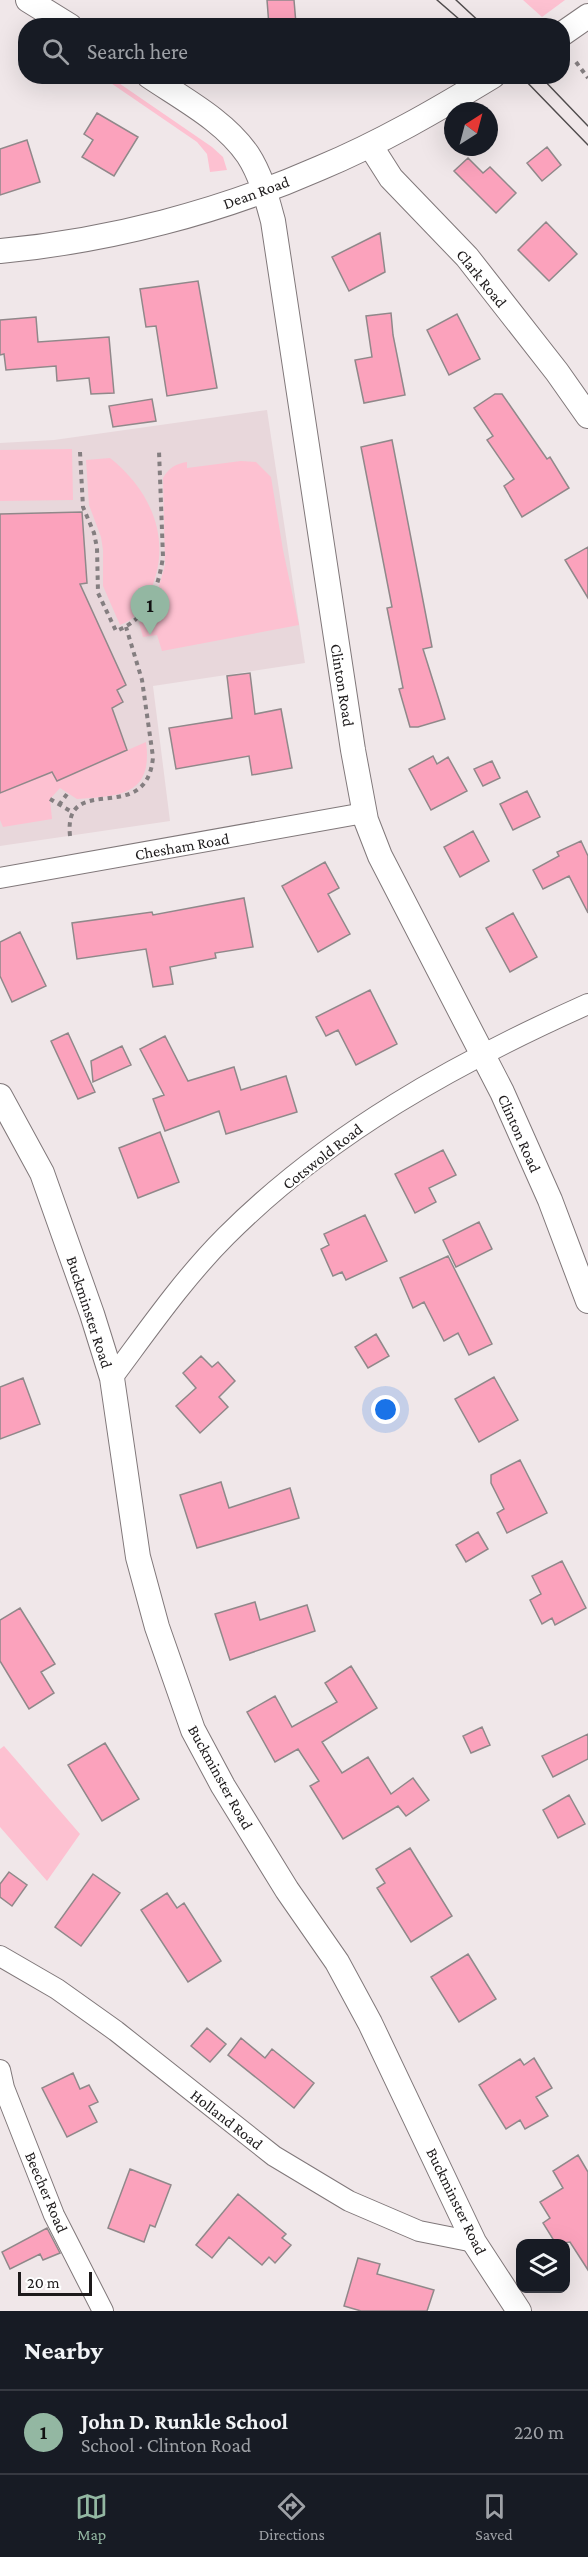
<!DOCTYPE html>
<html lang="en">
<head>
<meta charset="utf-8">
<style>
  :root { --surface:#171b24; --page:#242831; --text:#f1f3f6; --muted:#9ea1a6; --line:#363941; --accent:#93b7a2 }
  body { margin:0; font-family:"Crimson Pro",serif; background:var(--page); color:var(--text) }
  .controls { position:absolute; right:18px; bottom:18px; display:grid; overflow:hidden; border-radius:12px; box-shadow:0 6px 24px #0002 }
  .controls button { width:54px; height:54px; display:grid; place-items:center; padding:0; border:0; border-bottom:2px solid var(--line); background:var(--surface); color:var(--text); font:30px sans-serif }
  .compass { position:absolute; left:444px; top:102px; width:54px; height:54px; border-radius:50%; background:var(--surface); box-shadow:0 6px 24px #0002; rotate:36deg }
  .scale { position:absolute; left:18px; bottom:15px; width:74px; box-sizing:border-box; padding-left:6px; border:3px solid #1d1a1b; border-top:0; font-size:16px; line-height:21px; white-space:nowrap; color:#1d1a1b; -webkit-text-stroke:4px #fff; paint-order:stroke }
  .you { position:absolute; left:386px; top:1410px; width:21px; height:21px; margin:-15px; border:4px solid #fff; border-radius:50%; background:#1a73e8; box-shadow:0 0 0 9px #1a73e833 }
  .badge { display:grid; place-items:center; width:39px; height:39px; border-radius:50%; background:var(--accent); color:#111; font-size:20px; font-weight:700 }
  .pin { position:absolute; translate:-50% -50px; filter:drop-shadow(0 2px 3px #0008) }
  .pin::after { content:''; position:absolute; top:32px; width:21px; height:18px; background:inherit; clip-path:polygon(0 0,100% 0,50% 100%) }
  .list { margin:0; padding:0; list-style:none }
  h2 { display:flex; justify-content:space-between; align-items:center; height:78px; margin:0; padding:0 24px; font-size:26px }
  h2 small { font-size:20px; font-weight:400; color:var(--muted) }
  .list li { display:grid; grid-template-columns:39px 1fr auto; gap:18px; align-items:center; box-sizing:border-box; height:84px; padding:0 24px; border-top:2px solid var(--line) }
  .list b { display:block; font-size:22px; white-space:nowrap }
  .list p { margin:0; font-size:20px; white-space:nowrap; color:var(--muted) }
  .list em { font-size:20px; font-style:normal; color:var(--muted) }
  .icon { flex:none; width:33px; height:33px; fill:none; stroke:currentColor; stroke-width:2; stroke-linecap:round; stroke-linejoin:round }
  .map { position:relative; flex:none; width:588px; height:2311px; overflow:hidden }
  .search { position:absolute; background:var(--surface); box-shadow:0 6px 24px #0002; left:18px; right:18px; top:18px; height:66px; display:flex; align-items:center; gap:15px; box-sizing:border-box; padding:0 21px; border-radius:24px; color:var(--muted); font-size:22px }
  .sheet { height:162px; background:var(--surface) }
  nav { display:flex; justify-content:space-around; align-items:center; box-sizing:border-box; height:84px; border-top:2px solid var(--line); background:var(--surface); font-size:16px; color:var(--muted) }
  nav a { display:grid; justify-items:center; gap:3px }
  nav .on { color:var(--accent) }
  .map>svg:first-child { display:block }
  .built { fill:#e8d7db }
  .green { fill:#fdc1d1 }
  .building { fill:#fba2bc; stroke:#90888a; stroke-width:1.5 }
  .lines { fill:none; stroke-linecap:round; stroke-linejoin:round }
  .minor-casing { stroke:#80787a; stroke-width:22 }
  .tertiary-casing { stroke:#80787a; stroke-width:26 }
  .path { stroke:#847e80; stroke-width:4; stroke-dasharray:4.5 4.5; stroke-linecap:butt }
  .minor { stroke:#fff; stroke-width:20 }
  .tertiary { stroke:#fff; stroke-width:24 }
  .tram { stroke:#504c4d; stroke-width:1.5 }
  .labels { text-anchor:middle; stroke-width:4.5; stroke-linejoin:round; paint-order:stroke }
  .street-label { font-size:16px; fill:#1d1a1b; stroke:#fff }
</style>
</head>
<body>
<div class="map">
<svg width="588" height="2311" viewBox="0 0 588 2311">
  <rect width="100%" height="100%" fill="#f0e7e9"/>
  <!-- built -->
  <path class="built" d="M267 410 305 663 153 686 170 821 0 846V443L54 440Z"/>
  <!-- green -->
  <path class="green" d="M523 0H565L542 17Z
    M102 77H110L212 147 223 157 227 170 210 172 207 154 197 142Z
    M72 449 73 500 0 501V450Z
    M110 458C153 492 174 544 148 596 141 609 135 620 120 625L103 586V550L101 537 89 505 86 460Z
    M241 461 256 462 271 477 283 550 299 625 162 651 157 635 143 637 139 623 156 597 165 565 163 478C169 468 175 464 187 462V468Z
    M146 742C153 795 121 796 77 799L60 788 50 799 52 819 3 827 0 820V793L52 772 57 781Z
    M4 1746 80 1834 47 1881 0 1827V1749Z"/>
  <!-- building -->
  <path class="building" d="M267 0H294L296 24 269 26Z
    M97 113 138 137 114 176 82 157 93 140 84 134Z
    M27 140 40 182 0 195V149Z
    M547 147 561 165 542 181 527 163Z
    M468 158 483 173 490 167 516 193 496 213 454 171Z
    M546 222 577 254 549 281 518 250Z
    M380 233 385 272 349 291 332 257Z
    M198 281 217 388 167 396 156 326 146 327 140 289Z
    M391 313 393 335 405 395 364 403 355 360 372 357 366 316Z
    M457 314 480 359 449 375 427 330Z
    M36 317 38 342 109 337 114 393 91 394 89 378 57 381 56 366 6 370 4 354 0 355V320Z
    M495 394H502L547 459 550 457 569 488 522 517 504 486 514 479 487 440 493 436 474 408Z
    M152 399 156 421 113 427 109 406Z
    M392 440 432 647 423 649 445 719 418 727H410L399 689 403 688 387 608 392 607 361 447Z
    M82 512 87 583 80 584 126 685 117 690 123 702 112 708 127 750 57 781 52 772 0 793V514Z
    M588 547V598L565 560Z
    M250 673 255 714 281 709 292 768 252 775 249 756 176 769 169 728 232 718 227 676Z
    M433 756 437 764 448 757 467 791 431 810 409 769Z
    M492 761 500 778 483 786 474 769Z
    M527 791 540 817 513 830 500 804Z
    M473 831 489 861 460 877 444 847Z
    M581 841 588 856V913L569 876 543 889 533 870 559 856 557 852Z
    M325 862 339 888 328 894 350 934 318 952 282 886Z
    M244 898 253 947 215 953 216 958 170 967 173 984 153 987 146 949 77 959 72 923 152 912 153 915Z
    M513 913 537 957 510 972 486 928Z
    M20 932 46 986 12 1002 0 976V942Z
    M370 990 397 1044 356 1065 338 1030 326 1036 316 1017Z
    M68 1033 95 1092 78 1099 51 1041Z
    M165 1036 188 1081 234 1067 241 1090 286 1076 297 1112 226 1134 219 1111 165 1131 153 1099 164 1095 140 1049Z
    M122 1046 131 1065 93 1082 91 1061Z
    M160 1132 179 1182 138 1198 119 1148Z
    M443 1150 456 1175 429 1188 436 1202 415 1213 395 1174Z
    M365 1215 387 1261 346 1280 342 1272 333 1276 321 1249 329 1245 324 1234Z
    M479 1222 492 1249 456 1267 443 1240Z
    M448 1256 492 1344 469 1355 458 1333 444 1341 424 1302 413 1308 400 1278Z
    M376 1334 389 1356 368 1368 355 1347Z
    M201 1356 212 1367 218 1362 235 1381 219 1397 228 1407 200 1433 176 1406 196 1388 183 1373Z
    M494 1377 518 1420 479 1442 455 1399Z
    M23 1378 40 1424 0 1439V1387Z
    M520 1460 547 1513 507 1533 497 1513 504 1509 491 1483V1475Z
    M221 1482 229 1508 290 1488 299 1518 197 1548 180 1495Z
    M478 1532 488 1549 466 1562 456 1545Z
    M562 1561 586 1608 555 1625 552 1618 542 1624 530 1600 541 1594 532 1576Z
    M255 1602 260 1620 307 1605 315 1631 230 1660 215 1614Z
    M20 1608 55 1664 41 1672 54 1693 29 1709 0 1661V1620Z
    M351 1666 377 1708 322 1742 342 1773 368 1757 391 1794 413 1778 429 1800 406 1816 398 1806 343 1839 310 1786 319 1781 298 1749 275 1762 247 1712 275 1696 292 1727 337 1702 325 1683Z
    M482 1727 490 1745 471 1753 463 1736Z
    M588 1734V1759L553 1777 542 1756Z
    M105 1743 139 1799 102 1821 68 1765Z
    M569 1795 585 1824 558 1838 543 1810Z
    M410 1848 452 1916 411 1942 377 1888 385 1883 376 1869Z
    M9 1872 27 1885 12 1906 0 1897V1884Z
    M93 1874 120 1893 81 1946 55 1927Z
    M167 1893 177 1908 184 1903 221 1961 188 1982 141 1910Z
    M468 1954 496 1999 459 2022 431 1977Z
    M207 2028 226 2044 210 2062 191 2046Z
    M241 2038 265 2058 272 2049 314 2083 294 2108 228 2055Z
    M534 2058 552 2088 536 2097 548 2116 525 2129 520 2120 506 2129 479 2085 520 2059 524 2065Z
    M73 2073 80 2089 89 2085 98 2102 89 2106 97 2122 67 2137 42 2088Z
    M578 2155 588 2172V2270L570 2242 556 2244 543 2223 550 2218 540 2202 563 2188 553 2171Z
    M130 2169 171 2185 155 2227 150 2225 144 2242 108 2228Z
    M238 2194 286 2234 282 2238 291 2245 275 2263 269 2257 262 2265 229 2237 212 2258 196 2245Z
    M47 2228 60 2253 43 2260 40 2254 10 2269 2 2252Z
    M358 2258 380 2264 377 2274 434 2290 427 2311H361L344 2306Z"/>
  <g class="lines">
    <!-- minor casing -->
    <g class="minor-casing">
      <path id="minor" d="M0 878 364 813
        M112 1378C148 1330 183 1279 226 1236 329 1133 456 1063 588 1004
        M0 1956 57 1989 116 2031 274 2156 349 2201 419 2231 474 2242
        M0 2070 4 2088 54 2215 103 2311"/>
    </g>
    <!-- tertiary casing -->
    <g class="tertiary-casing">
      <path id="tertiary" d="M28 0 70 26
        M562 34 588 16
        M149 76C183 99 225 121 248 155 261 175 267 199 273 221L353 750 366 820 380 856 502 1092 550 1200 588 1301
        M370 145 391 178 467 257 557 372 588 416
        M0 251C109 241 220 212 320 168 380 143 437 110 493 76
        M0 1096 42 1173 92 1314 112 1378 138 1557 157 1627 193 1730 223 1786 287 1890 337 1962 370 2023 474 2242 519 2311"/>
    </g>
    <!-- path -->
    <path class="path" d="M576 62 588 78
      M80 452 83 507 94 533 97 548 98 593 116 631C148 619 158 589 163 557L159 451
      M50 799 72 812
      M59 805 67 794
      M70 836C63 769 147 829 153 757L142 680 126 627"/>
    <!-- minor -->
    <use href="#minor" class="minor"/>
    <!-- tertiary -->
    <use href="#tertiary" class="tertiary"/>
    <!-- tram -->
    <path class="tram" d="M437 0 467 26
      M456 0 484 26
      M521 76 588 145
      M540 76 588 126"/>
  </g>
  <g class="labels">
    <!-- street labels -->
    <g class="street-label">
      <text transform="translate(256 192) rotate(-20)" y="6">Dean Road</text>
      <text transform="translate(482 278) rotate(51)" y="6">Clark Road</text>
      <text transform="translate(343 685) rotate(81)" y="6">Clinton Road</text>
      <text transform="translate(182 846) rotate(-10)" y="6">Chesham Road</text>
      <text transform="translate(520 1133) rotate(66)" y="6">Clinton Road</text>
      <text transform="translate(322 1156) rotate(-38)" y="6">Cotswold Road</text>
      <text transform="translate(90 1312) rotate(72)" y="6">Buckminster Road</text>
      <text transform="translate(221 1777) rotate(61)" y="6">Buckminster Road</text>
      <text transform="translate(227 2119) rotate(38)" y="6">Holland Road</text>
      <text transform="translate(47 2192) rotate(67)" y="6">Beecher Road</text>
      <text transform="translate(457 2201) rotate(64)" y="6">Buckminster Road</text>
    </g>
  </g>
</svg>
<div class="controls">
<button><svg class="icon" aria-label="layers" viewBox="0 0 24 24"><path d="M12 4l9 5-9 5-9-5zM3 14l9 5 9-5"/></svg></button>
</div>
<svg class="compass" viewBox="-18 -18 36 36"><path d="M0-13l5 13h-10z" fill="#e53935"/><path d="M0 13l5-13h-10z" fill="#9ea1a6"/></svg>
<div class="scale">20 m</div>
<div class="you"></div>
<div class="pin badge" style="left:150px;top:635px">1</div>
<div class="search"><svg class="icon" aria-label="search" viewBox="0 0 24 24"><circle cx="10" cy="10" r="6"/><path d="M15 15l6 6"/></svg>Search here</div>
</div>
<section class="sheet">
<h2>Nearby<small></small></h2>
<ul class="list">
<li><span class="badge">1</span><div><b>John D. Runkle School</b><p>School · Clinton Road</p></div><em>220 m</em></li>
</ul>
</section>
<nav>
<a class="on"><svg class="icon" aria-label="map" viewBox="0 0 24 24"><path d="M3 6l6-2 6 2 6-2v14l-6 2-6-2-6 2zM9 4v14M15 6v14"/></svg>Map</a>
<a><svg class="icon" aria-label="directions" viewBox="0 0 24 24"><path d="M12 3l9 9-9 9-9-9zM9 14v-3h6M13 9l2 2-2 2"/></svg>Directions</a>
<a><svg class="icon" aria-label="saved" viewBox="0 0 24 24"><path d="M7 4h10v16l-5-4-5 4z"/></svg>Saved</a>
</nav>
</body>
</html>
